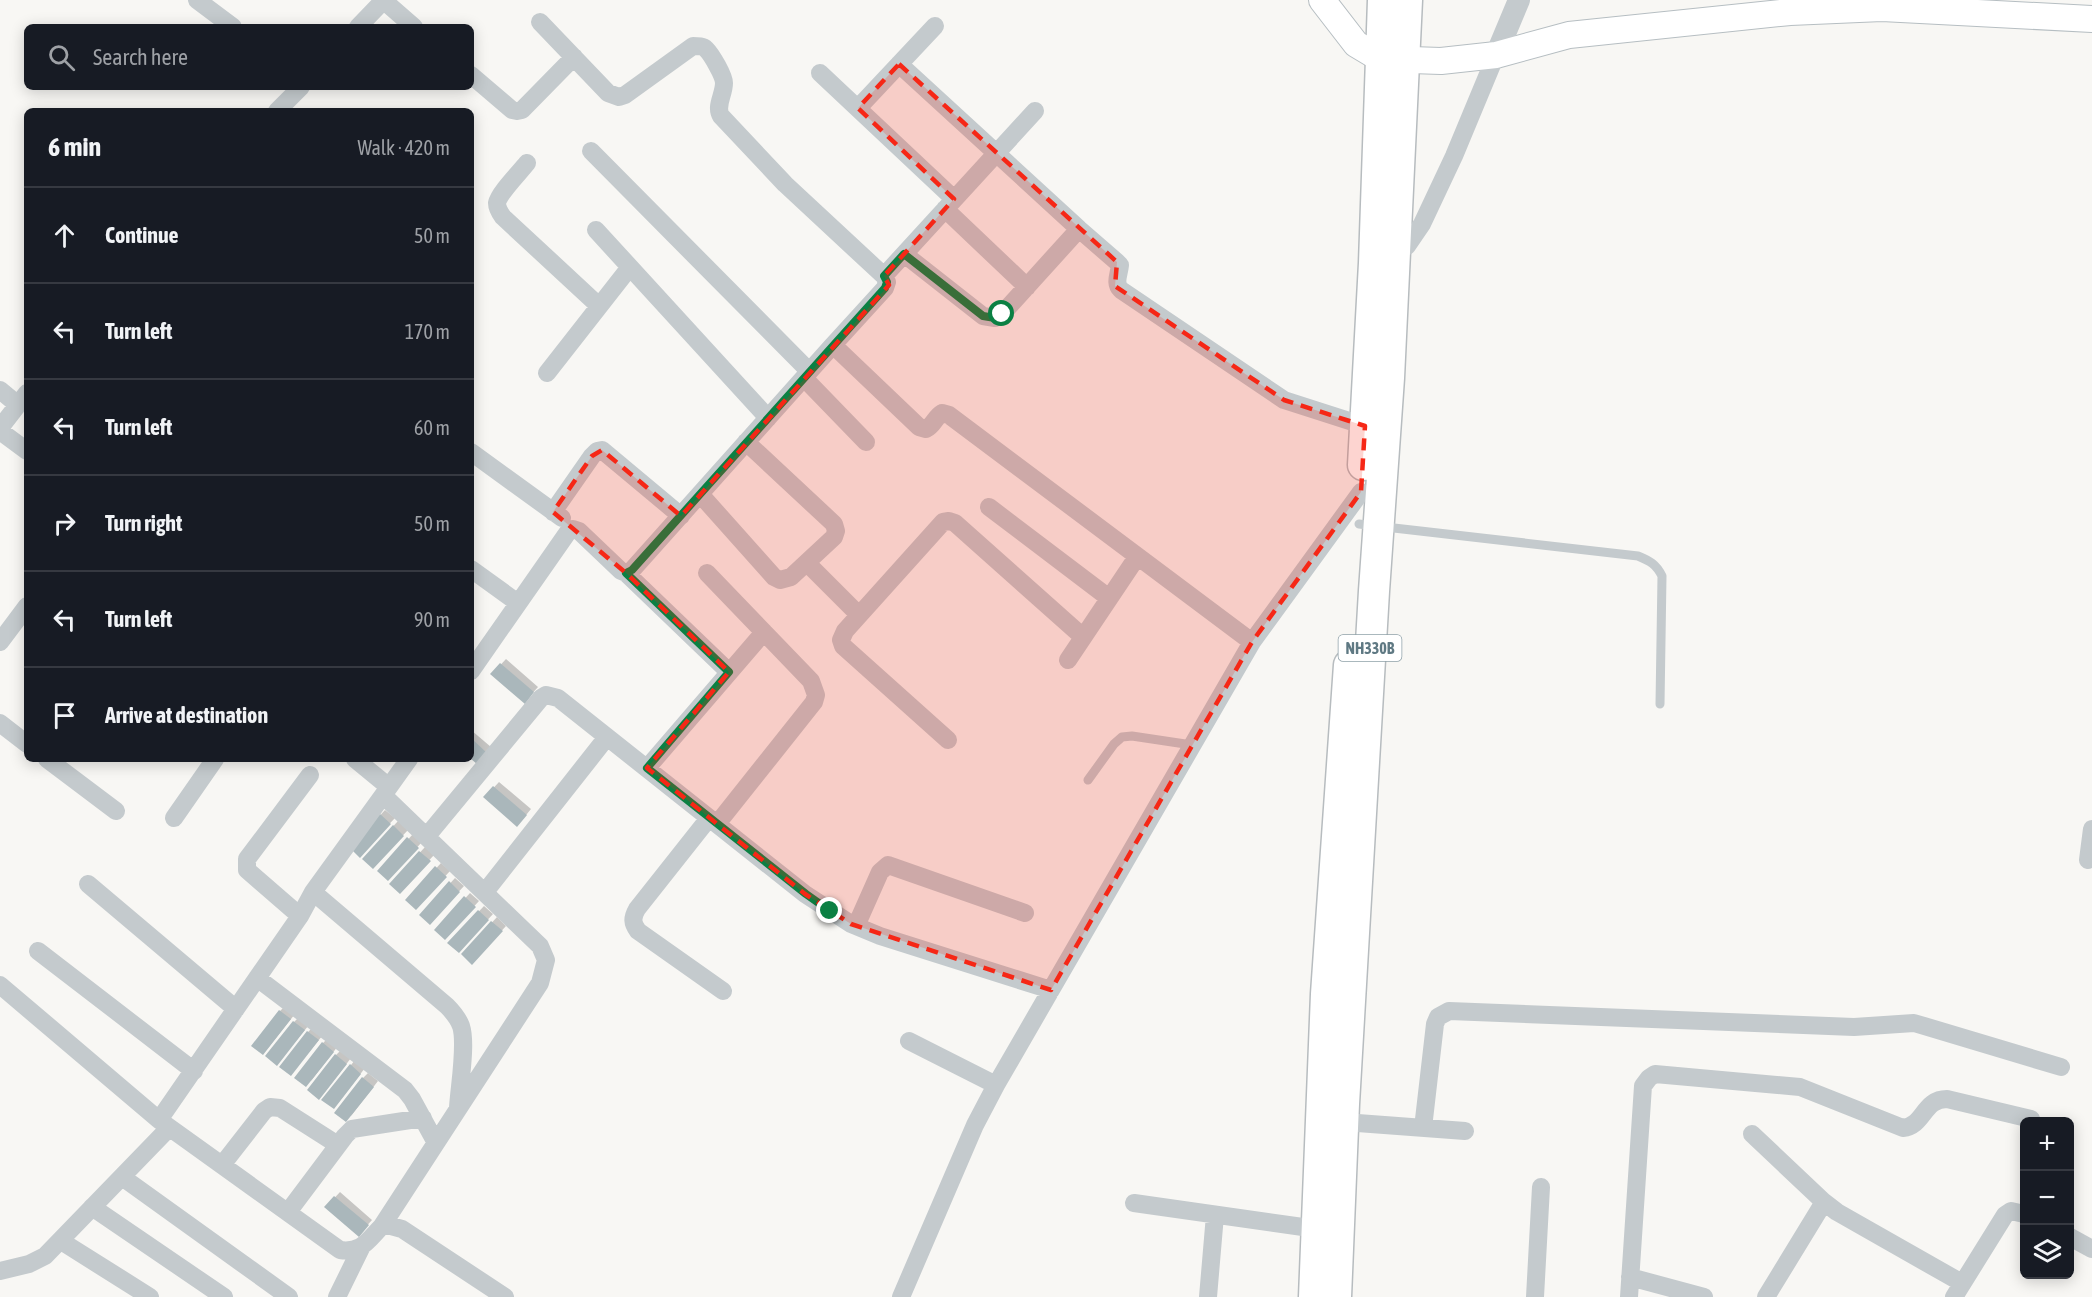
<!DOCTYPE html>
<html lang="en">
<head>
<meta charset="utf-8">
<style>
  :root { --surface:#171b24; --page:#20242c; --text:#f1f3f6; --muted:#9ea1a6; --line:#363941 }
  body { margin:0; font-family:"Asap Condensed",sans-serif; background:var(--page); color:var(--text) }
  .controls { position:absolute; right:18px; bottom:18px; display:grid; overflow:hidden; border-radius:9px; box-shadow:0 3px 15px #0003 }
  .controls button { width:54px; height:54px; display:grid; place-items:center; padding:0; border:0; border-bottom:2px solid var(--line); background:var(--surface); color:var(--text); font:30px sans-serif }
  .stop { position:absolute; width:18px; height:18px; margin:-14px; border:4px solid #0b8043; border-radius:50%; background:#fff }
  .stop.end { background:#0b8043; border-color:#fff; box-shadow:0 2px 6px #0008 }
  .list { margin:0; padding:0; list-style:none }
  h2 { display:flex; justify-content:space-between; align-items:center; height:78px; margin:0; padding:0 24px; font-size:26px }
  h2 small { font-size:20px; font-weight:400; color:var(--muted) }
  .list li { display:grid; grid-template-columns:39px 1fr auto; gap:18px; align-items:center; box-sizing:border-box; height:96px; padding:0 24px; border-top:2px solid var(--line) }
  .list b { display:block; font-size:22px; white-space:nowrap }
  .list em { font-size:20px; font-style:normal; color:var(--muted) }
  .icon { flex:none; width:33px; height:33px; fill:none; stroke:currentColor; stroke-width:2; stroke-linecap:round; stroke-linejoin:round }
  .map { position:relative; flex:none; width:2092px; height:1297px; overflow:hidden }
  .search { position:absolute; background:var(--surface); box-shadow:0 3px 15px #0003; left:24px; top:24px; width:450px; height:66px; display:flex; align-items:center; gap:15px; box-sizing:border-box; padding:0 21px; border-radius:9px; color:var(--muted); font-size:22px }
  .panel { position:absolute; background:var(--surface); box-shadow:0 3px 15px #0003; left:24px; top:108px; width:450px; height:654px; border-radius:9px }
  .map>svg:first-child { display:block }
  .shadow { fill:#0003 }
  .building { fill:#aab7bb }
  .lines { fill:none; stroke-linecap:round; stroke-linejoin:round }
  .secondary-casing { stroke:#b6bec2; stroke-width:28 }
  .trunk-casing { stroke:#b7bcbf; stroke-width:33 }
  .service { stroke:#c4cacd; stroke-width:9 }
  .minor { stroke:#c4cacd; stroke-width:18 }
  .tertiary { stroke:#c4cacd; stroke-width:22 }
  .secondary { stroke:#fff; stroke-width:26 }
  .trunk { stroke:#fff; stroke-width:30 }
  .route { stroke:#0b8043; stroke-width:8 }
  .marked { fill:#f62716; fill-opacity:0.2; stroke:#f62716; stroke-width:4.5; stroke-dasharray:12 8; stroke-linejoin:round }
  .labels { text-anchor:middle; stroke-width:6; stroke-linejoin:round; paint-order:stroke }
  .shield { fill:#fff; stroke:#8fa1a8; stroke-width:1.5 }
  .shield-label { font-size:16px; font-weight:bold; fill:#5f7983 }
</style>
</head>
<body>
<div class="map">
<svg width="2092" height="1297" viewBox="0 0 2092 1297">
  <rect width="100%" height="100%" fill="#f8f7f4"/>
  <!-- shadow -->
  <path class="shadow" d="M506 659 538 687 529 697 492 674Z
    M471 730 491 747 482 757H471Z
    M499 782 531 809 522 820 485 797Z
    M385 810 395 818 360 855 351 847Z
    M398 821 408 830 373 867 364 858Z
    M413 834 422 842 388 879 379 871Z
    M425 847 434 855 400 892 391 884Z
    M441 863 450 871 416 908 407 900Z
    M455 878 464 886 430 923 421 915Z
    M470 893 479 901 445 938 436 930Z
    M484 906 493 914 459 951 449 943Z
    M497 917 506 926 472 963 463 954Z
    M285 1006 295 1014 268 1048 280 1011Z
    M299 1017 309 1025 281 1059 294 1022Z
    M313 1027 323 1035 295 1069 308 1032Z
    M328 1038 338 1046 311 1081 323 1043Z
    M341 1050 351 1058 324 1093 336 1055Z
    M355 1060 365 1068 338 1103 351 1065Z
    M368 1073 378 1081 351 1116 363 1078Z
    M340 1192 372 1220 363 1230 326 1207Z"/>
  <!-- building -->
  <path class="building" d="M500 663 534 692 525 704 490 674Z
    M471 738 487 753 477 764 471 759Z
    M493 786 527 815 517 827 483 797Z
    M380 814 391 824 360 858 349 847Z
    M393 825 404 836 373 869 362 859Z
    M407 837 419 848 388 881 377 871Z
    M419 851 431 861 400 894 389 884Z
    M435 866 447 877 416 910 405 900Z
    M449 881 460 892 430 925 419 915Z
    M464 896 476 907 445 940 434 930Z
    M478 910 489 920 459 953 447 943Z
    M491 921 503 931 472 965 461 954Z
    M279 1010 291 1019 263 1055 251 1046Z
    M293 1021 305 1030 277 1066 265 1056Z
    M307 1031 319 1040 291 1076 279 1067Z
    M322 1042 334 1052 306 1087 294 1078Z
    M335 1054 347 1064 319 1100 307 1090Z
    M350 1064 361 1074 334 1109 321 1100Z
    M362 1077 374 1087 346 1122 334 1113Z
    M334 1196 369 1225 359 1237 324 1207Z"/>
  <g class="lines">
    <!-- secondary casing -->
    <g class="secondary-casing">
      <path id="secondary" d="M1322 0 1356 44 1381 59 1441 61 1496 55 1569 35 1790 12 1882 8 2092 19"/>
    </g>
    <!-- trunk casing -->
    <g class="trunk-casing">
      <path id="trunk" d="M1363 465 1374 263 1383 0
        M1314 1297 1326 994 1349 665
        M1336 1297 1344 1104 1374 591 1389 378 1407 0"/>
    </g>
    <!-- service -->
    <path class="service" d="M1359 524 1638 556C1650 561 1656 564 1662 576L1660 704
      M1088 780 1114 744 1122 737 1132 736 1192 745"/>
    <!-- minor -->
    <path class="minor" d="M197 0 233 27
      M383 0 414 27
      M540 22 608 93 619 97 625 95 693 46C698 46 703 46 706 49 712 55 724 76 724 83 724 95 715 106 721 116L785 184 884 276 887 282 885 288 833 345
      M358 27 383 1
      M899 64 1079 229 1117 262 1120 265C1119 275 1114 283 1121 290L1284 400 1365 426
      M820 73 954 199
      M471 75 512 110 517 111 522 110 574 57
      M858 108 935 26
      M277 111 301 87
      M591 151 809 371
      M527 163C520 172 499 193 497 203 497 209 500 213 503 217L599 306
      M945 209 1027 287
      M596 230 768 418
      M1395 253 1407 246 1422 224 1454 156 1496 55
      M904 254 983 316 995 318 1002 314 1079 229
      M884 276 1035 111
      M547 373 630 267
      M804 378 866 442
      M0 390 18 405
      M0 428 27 393
      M0 431 27 451
      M471 452 562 518
      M700 494 774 577 780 580 791 577 834 537 836 531 834 524 746 442
      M989 507 1109 598
      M553 512 592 456 597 451 602 450 681 516
      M807 563 859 615
      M471 569 518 603
      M626 573 729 672
      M707 573 811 681 816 695 814 702 717 824
      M0 642 27 606
      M1068 660 1137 557
      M471 671 568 532 573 529 579 531 621 571 626 573 632 570 833 345 919 427 926 429C934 425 935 417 942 413L949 415 1252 642
      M0 723 27 744
      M948 740 843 646 841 640 845 631 943 522 949 521 955 523 1083 637
      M47 759 116 811
      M355 759 389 787 313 892 300 916 159 1120 340 1250C362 1253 368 1240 382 1226H391L402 1229 505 1297
      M647 768 764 632
      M389 787 409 759
      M174 818 215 759
      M709 818 637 909C632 918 632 923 638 931L723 991
      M427 836 541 698 546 695 558 698 805 894 851 924 880 936 1051 990
      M2088 860 2092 829
      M88 884 236 1009
      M313 892 447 1006C453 1012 458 1018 461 1026 467 1044 459 1088 458 1108
      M485 892 607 737
      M300 916 247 870V859L310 775
      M856 926 880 872 888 865 1025 913
      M38 951 194 1071
      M257 978 405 1090 412 1099 436 1143
      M0 985 159 1120
      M909 1041 996 1085
      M1344 1122 1465 1131
      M1423 1128 1435 1024 1438 1017 1449 1011 1854 1027 1914 1023 2061 1067
      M1752 1134 1824 1202 1837 1212 1962 1283
      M222 1165 264 1111 270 1107 280 1108 338 1145
      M122 1177 289 1297
      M1134 1203 1317 1229
      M92 1207 224 1297
      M288 1212 345 1136 352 1129 423 1118
      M382 1226 540 983 546 960 540 946 384 796
      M2070 1237 2092 1249
      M61 1241 150 1297
      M0 1271 29 1264 45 1256 169 1128
      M1630 1277 1704 1297
      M337 1297 361 1248
      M901 1297 975 1125 996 1085 1252 642 1361 492
      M1208 1297 1215 1215
      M1535 1297 1541 1187
      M1629 1297 1643 1086 1649 1078 1655 1074 1800 1087 1903 1128C1924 1126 1923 1099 1947 1099L2031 1119
      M1766 1297 1824 1202
      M1954 1297 2005 1215 2011 1211 2024 1214"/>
    <!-- tertiary -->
    <path class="tertiary" d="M1496 55 1519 0"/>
    <!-- secondary -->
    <use href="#secondary" class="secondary"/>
    <!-- trunk -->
    <use href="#trunk" class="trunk"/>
  </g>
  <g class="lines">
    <!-- route -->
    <path class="route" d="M830 911 806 894 647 768 729 672 626 573 632 570 885 288 887 282 884 276 904 254 983 316 995 318 1002 314"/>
  </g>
  <!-- marked area -->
  <path class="marked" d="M899 64 1117 262 1115 286 1284 400 1365 426 1361 492 1252 642 1051 990 851 924 805 894 647 768 729 672 626 573 553 512 592 456 602 450 681 516 889 285 884 276 954 199 858 108Z"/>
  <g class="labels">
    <!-- shield labels -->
    <rect class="shield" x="1338.5" y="635" width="63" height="26" rx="4.5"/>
    <g class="shield-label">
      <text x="1370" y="654">NH330B</text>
    </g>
  </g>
</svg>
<div class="controls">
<button>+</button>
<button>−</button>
<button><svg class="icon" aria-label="layers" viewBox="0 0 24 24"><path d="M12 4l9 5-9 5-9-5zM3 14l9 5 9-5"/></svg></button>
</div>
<div class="stop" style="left:1002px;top:314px"></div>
<div class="stop end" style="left:830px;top:911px"></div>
<div class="search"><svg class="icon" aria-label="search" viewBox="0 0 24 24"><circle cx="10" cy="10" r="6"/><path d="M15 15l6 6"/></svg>Search here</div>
<section class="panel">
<h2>6 min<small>Walk · 420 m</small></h2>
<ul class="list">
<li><svg class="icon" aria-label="ahead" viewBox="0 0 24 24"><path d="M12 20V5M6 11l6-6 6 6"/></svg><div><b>Continue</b></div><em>50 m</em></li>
<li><svg class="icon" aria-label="left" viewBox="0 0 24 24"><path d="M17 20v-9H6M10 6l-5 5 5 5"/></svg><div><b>Turn left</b></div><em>170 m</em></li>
<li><svg class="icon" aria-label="left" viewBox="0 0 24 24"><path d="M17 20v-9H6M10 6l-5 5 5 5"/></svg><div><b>Turn left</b></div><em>60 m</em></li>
<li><svg class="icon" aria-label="right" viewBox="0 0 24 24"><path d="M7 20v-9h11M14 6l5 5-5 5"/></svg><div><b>Turn right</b></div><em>50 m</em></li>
<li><svg class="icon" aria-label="left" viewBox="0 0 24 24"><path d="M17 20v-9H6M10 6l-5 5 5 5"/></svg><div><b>Turn left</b></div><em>90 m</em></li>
<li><svg class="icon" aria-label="arrive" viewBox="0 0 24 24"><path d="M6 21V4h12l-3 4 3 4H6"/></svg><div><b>Arrive at destination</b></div></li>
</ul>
</section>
</div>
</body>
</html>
